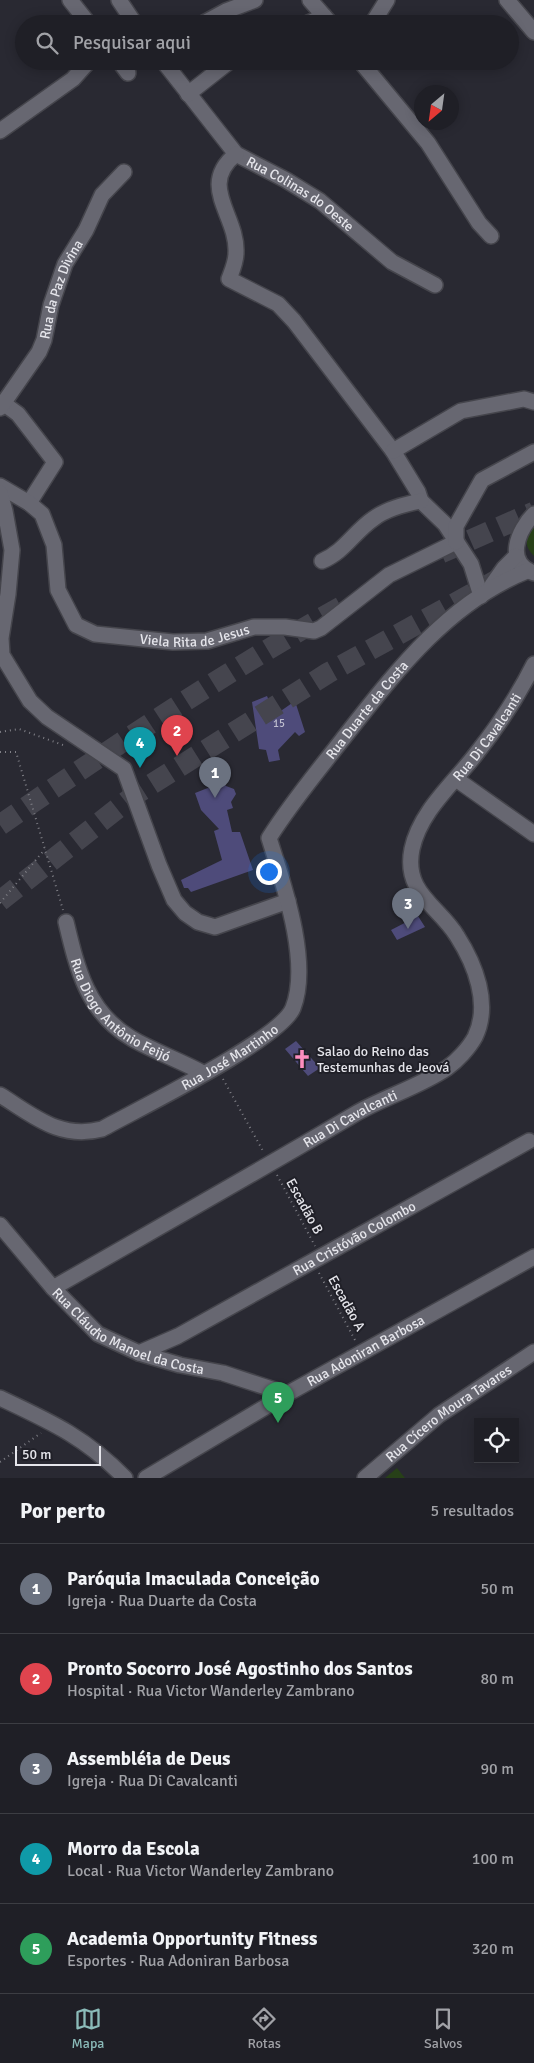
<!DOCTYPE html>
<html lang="pt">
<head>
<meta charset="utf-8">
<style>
  :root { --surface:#1f1f26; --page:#2c2c32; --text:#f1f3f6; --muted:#a1a2a7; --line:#3c3d43; --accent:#8bbbb9 }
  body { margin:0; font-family:Signika,sans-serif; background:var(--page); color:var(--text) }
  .controls { position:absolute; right:15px; bottom:15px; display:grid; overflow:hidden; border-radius:0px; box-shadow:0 2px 12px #0003 }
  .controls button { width:45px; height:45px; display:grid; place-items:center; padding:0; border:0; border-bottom:1px solid var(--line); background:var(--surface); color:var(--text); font:25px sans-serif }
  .compass { position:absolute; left:414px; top:85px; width:45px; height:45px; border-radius:50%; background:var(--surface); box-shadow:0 2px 12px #0003; rotate:209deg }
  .scale { position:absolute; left:15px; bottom:12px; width:86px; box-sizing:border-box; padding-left:5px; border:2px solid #e5e5eb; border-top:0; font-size:14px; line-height:18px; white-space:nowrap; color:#e5e5eb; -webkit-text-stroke:4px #202028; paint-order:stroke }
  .you { position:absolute; left:268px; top:871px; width:18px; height:18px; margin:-12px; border:4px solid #fff; border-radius:50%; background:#1a73e8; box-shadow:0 0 0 8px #1a73e833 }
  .badge { display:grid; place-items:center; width:32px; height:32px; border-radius:50%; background:var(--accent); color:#fff; font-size:16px; font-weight:700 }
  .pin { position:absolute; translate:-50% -41px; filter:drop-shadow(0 1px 2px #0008) }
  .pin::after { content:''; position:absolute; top:26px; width:18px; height:15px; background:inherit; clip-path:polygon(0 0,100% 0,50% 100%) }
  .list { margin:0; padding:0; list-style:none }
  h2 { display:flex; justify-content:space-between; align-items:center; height:65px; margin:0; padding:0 20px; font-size:21px }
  h2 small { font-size:16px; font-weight:400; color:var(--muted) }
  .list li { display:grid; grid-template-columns:32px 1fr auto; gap:15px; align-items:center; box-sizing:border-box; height:90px; padding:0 20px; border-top:1px solid var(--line) }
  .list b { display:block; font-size:19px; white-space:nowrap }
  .list p { margin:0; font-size:16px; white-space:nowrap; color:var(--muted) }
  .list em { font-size:16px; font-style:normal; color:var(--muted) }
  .icon { flex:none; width:28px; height:28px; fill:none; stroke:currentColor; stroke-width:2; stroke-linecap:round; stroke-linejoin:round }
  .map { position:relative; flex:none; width:534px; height:1478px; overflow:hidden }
  .search { position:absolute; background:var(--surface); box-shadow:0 2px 12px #0003; left:15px; right:15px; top:15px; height:55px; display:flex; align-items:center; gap:12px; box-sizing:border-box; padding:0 18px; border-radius:28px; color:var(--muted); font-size:19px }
  .sheet { height:515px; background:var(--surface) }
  nav { display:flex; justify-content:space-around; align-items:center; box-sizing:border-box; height:70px; border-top:1px solid var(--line); background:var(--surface); font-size:14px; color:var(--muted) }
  nav a { display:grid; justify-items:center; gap:2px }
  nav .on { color:var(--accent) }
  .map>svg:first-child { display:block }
  .green { fill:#274018 }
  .building { fill:#4e4b7a }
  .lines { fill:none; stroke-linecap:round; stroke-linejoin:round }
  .highway-tunnel { stroke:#45454e; stroke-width:21; stroke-dasharray:21 11; stroke-linecap:butt }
  .minor-casing { stroke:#45454c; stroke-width:18 }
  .path { stroke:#7f7f86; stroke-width:2; stroke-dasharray:1 4; stroke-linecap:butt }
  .minor { stroke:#676771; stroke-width:15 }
  .labels { text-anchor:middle; stroke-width:4; stroke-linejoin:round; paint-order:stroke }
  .number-label { font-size:11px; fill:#bfbecf }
  .street-label { font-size:14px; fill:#e5e5eb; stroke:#202028 }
  .poi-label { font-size:14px; fill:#e5e5eb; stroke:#202028; text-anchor:start }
</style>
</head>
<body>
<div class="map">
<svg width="534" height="1478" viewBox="0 0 534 1478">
  <rect width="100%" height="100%" fill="#292932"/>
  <!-- green -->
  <path class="green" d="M534 527V556C523 545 526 538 534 527Z
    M397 1468 405 1478H385Z"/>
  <!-- building -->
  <path class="building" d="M267 696 275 715 295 701 305 732 299 736 295 732 278 750 280 760 269 762 266 750 259 749 252 702Z
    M223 782 226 786 234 789 236 794 231 802 233 808 227 810 232 832H240L253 870 191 892 188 888H184L181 880 222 860 214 831 219 829 201 810 195 793Z
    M418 916 425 927 397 940 391 930Z
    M296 1041 320 1068 308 1076 285 1049Z"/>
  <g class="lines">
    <!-- highway-tunnel -->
    <path class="highway-tunnel" d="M441 553 534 512
      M0 825C113 747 228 670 348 603
      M0 901 136 794 328 673 508 574 534 564"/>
    <!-- minor casing -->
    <g class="minor-casing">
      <g id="minor">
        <path d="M70 0 89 24"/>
        <path d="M119 0 135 24"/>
        <path d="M310 0 331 24"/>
        <path d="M507 0 534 32"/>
        <path d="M202 24 226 11 255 0"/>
        <path d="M306 24 324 16"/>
        <path d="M372 24 387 0"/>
        <path d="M119 61 128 73"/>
        <path id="s1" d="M163 61 236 154 286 180 320 201 392 262 435 285"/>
        <path d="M360 61 428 143 479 223 491 236"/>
        <path d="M188 94 230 61"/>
        <path d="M0 131 73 79 89 61"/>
        <path d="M236 154C197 186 238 215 236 253 236 262 232 271 229 279L278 304 294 321 393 451 418 492 421 501 445 524 471 564 481 596"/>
        <path d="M3 403 18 414 55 462 29 503"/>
        <path id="s2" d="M0 408 39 352 44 340 51 305 65 264 86 230 102 195 124 172"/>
        <path d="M393 451 461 411 524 399 534 402"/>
        <path id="s3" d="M0 486 29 503 42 514 54 545 58 590 76 625 95 634 173 642 207 641 254 627H285L314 631 321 628 389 575 456 542"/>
        <path d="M0 493 5 511 12 550 8 594 1 638 2 655 30 701 47 717 124 769 159 865 174 900 185 913 198 922 215 927 288 901"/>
        <path d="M534 514C518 530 504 563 534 573"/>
        <path d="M456 542V526L482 480 534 452"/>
        <path d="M322 561C344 552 354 532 373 519 386 509 405 504 421 501"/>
        <path d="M492 585 504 568 516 556"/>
        <path d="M456 779 534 834"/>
        <path id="s4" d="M66 922C77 968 87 1012 131 1038 153 1051 179 1060 203 1073"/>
        <path id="s5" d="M0 1095C34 1116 60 1140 102 1129 138 1109 281 1039 293 1008 311 962 283 883 269 838 291 803 317 772 342 740 394 674 447 603 527 571"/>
        <path id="s6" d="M0 1225 53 1288 98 1334 139 1353 180 1365 223 1373 287 1394"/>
        <path id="s7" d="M53 1288C154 1230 255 1173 355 1114 384 1097 419 1087 447 1068 457 1061 469 1048 475 1037 491 1004 475 964 457 936 439 906 403 893 412 849 420 811 454 783 476 754 499 725 518 696 534 664"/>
        <path id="s8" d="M139 1353 178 1336 529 1141"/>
        <path d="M0 1398C51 1422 85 1437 125 1478"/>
        <path id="s9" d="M146 1478 287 1394 534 1257"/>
        <path id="s10" d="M365 1478 439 1415 534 1352"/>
      </g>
    </g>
    <!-- path -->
    <path class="path" d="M0 732 19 729 63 745
      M0 752H16L63 910
      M0 903 45 849
      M223 1079 263 1151
      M277 1175 315 1246
      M319 1273 356 1342
      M0 1462 41 1433"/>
    <!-- minor -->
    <use href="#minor" class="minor"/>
  </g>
  <!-- icons -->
  <defs>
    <g id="church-bare" transform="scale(1.5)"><path d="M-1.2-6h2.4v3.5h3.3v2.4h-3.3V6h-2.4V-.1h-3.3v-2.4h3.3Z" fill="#fd8ebf" stroke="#202028" stroke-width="2.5" paint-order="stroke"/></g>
  </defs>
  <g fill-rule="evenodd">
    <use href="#church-bare" x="302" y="1059"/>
  </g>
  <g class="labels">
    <!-- number labels -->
    <g class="number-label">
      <text x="279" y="727">15</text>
    </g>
    <!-- street labels -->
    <g class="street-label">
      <text dy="5" stroke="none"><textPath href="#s1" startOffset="194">Rua Colinas do Oeste</textPath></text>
      <text dy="5" stroke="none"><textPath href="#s2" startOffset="135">Rua da Paz Divina</textPath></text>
      <text dy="5" stroke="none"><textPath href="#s3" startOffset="290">Viela Rita de Jesus</textPath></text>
      <text dy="5" stroke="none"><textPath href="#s5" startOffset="675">Rua Duarte da Costa</textPath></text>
      <text dy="5" stroke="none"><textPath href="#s7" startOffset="839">Rua Di Cavalcanti</textPath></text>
      <text dy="5" stroke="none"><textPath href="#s4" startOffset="109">Rua Diogo Antônio Feijó</textPath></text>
      <text dy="5" stroke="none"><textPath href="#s5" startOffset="258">Rua José Martinho</textPath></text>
      <text dy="5" stroke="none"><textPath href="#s7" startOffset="342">Rua Di Cavalcanti</textPath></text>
      <text transform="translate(305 1206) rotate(61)" y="5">Escadão B</text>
      <text dy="5" stroke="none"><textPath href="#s8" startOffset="244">Rua Cristóvão Colombo</textPath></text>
      <text transform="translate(347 1303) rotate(61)" y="5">Escadão A</text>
      <text dy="5" stroke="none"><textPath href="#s6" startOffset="172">Rua Cláudio Manoel da Costa</textPath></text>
      <text dy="5" stroke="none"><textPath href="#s9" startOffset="254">Rua Adoniran Barbosa</textPath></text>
      <text dy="5" stroke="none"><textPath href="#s10" startOffset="106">Rua Cícero Moura Tavares</textPath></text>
    </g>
    <!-- poi labels -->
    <g class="poi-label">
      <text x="317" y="1056">Salao do Reino das<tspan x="317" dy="16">Testemunhas de Jeová</tspan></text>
    </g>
  </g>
</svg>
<div class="controls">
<button><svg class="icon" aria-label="locate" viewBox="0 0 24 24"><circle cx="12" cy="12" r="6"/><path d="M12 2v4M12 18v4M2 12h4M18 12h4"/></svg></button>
</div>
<svg class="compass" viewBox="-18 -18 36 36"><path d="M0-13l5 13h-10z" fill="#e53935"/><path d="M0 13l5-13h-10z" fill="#a1a2a7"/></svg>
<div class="scale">50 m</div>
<div class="you"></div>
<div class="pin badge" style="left:215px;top:798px;background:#6b7280">1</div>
<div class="pin badge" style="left:177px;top:756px;background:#e0444e">2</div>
<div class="pin badge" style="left:408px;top:929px;background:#6b7280">3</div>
<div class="pin badge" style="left:140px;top:768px;background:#0f9aa8">4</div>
<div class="pin badge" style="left:278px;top:1423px;background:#2e9e5b">5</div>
<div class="search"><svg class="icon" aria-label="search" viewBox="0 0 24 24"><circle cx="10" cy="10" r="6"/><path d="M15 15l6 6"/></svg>Pesquisar aqui</div>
</div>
<section class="sheet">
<h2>Por perto<small>5 resultados</small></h2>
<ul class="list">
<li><span class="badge" style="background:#6b7280">1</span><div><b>Paróquia Imaculada Conceição</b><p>Igreja · Rua Duarte da Costa</p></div><em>50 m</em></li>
<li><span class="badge" style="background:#e0444e">2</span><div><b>Pronto Socorro José Agostinho dos Santos</b><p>Hospital · Rua Victor Wanderley Zambrano</p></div><em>80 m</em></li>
<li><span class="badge" style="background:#6b7280">3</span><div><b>Assembléia de Deus</b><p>Igreja · Rua Di Cavalcanti</p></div><em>90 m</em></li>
<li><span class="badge" style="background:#0f9aa8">4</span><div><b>Morro da Escola</b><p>Local · Rua Victor Wanderley Zambrano</p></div><em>100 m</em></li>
<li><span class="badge" style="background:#2e9e5b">5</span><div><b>Academia Opportunity Fitness</b><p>Esportes · Rua Adoniran Barbosa</p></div><em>320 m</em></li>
</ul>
</section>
<nav>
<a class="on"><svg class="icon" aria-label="map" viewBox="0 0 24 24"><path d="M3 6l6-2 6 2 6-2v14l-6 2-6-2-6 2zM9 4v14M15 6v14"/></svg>Mapa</a>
<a><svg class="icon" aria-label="directions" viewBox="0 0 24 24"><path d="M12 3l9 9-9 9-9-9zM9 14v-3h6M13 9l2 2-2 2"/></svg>Rotas</a>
<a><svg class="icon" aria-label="saved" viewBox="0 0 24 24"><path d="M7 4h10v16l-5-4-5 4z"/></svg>Salvos</a>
</nav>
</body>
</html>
